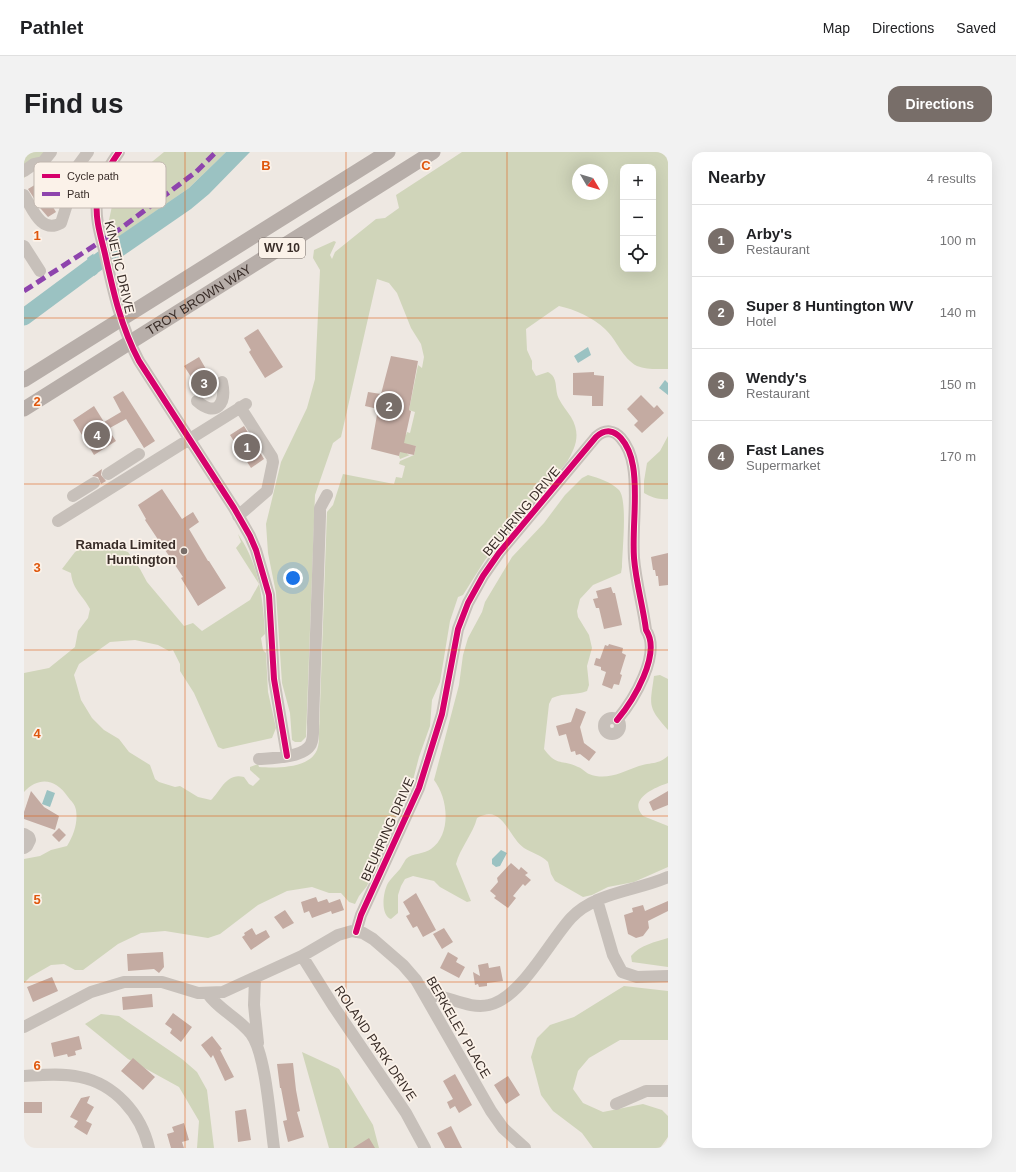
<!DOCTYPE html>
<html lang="en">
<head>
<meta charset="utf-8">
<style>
  :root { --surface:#fff; --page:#f2f2f2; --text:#202124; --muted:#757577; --line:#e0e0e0; --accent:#786e69 }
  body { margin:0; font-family:Helvetica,sans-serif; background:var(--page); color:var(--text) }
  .controls { position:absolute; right:12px; top:12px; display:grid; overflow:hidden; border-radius:8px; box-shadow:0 4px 16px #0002 }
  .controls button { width:36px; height:36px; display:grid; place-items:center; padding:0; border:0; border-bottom:1px solid var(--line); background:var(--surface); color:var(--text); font:20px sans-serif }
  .compass { position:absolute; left:548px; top:12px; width:36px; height:36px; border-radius:50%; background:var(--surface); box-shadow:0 4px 16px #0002; rotate:128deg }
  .you { position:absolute; left:269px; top:426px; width:14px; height:14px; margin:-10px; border:3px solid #fff; border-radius:50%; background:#1a73e8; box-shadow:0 0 0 6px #1a73e833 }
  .badge { display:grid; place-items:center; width:26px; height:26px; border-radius:50%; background:var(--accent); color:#fff; font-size:13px; font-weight:700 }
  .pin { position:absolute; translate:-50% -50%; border:2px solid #fff; box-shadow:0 1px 4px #0006 }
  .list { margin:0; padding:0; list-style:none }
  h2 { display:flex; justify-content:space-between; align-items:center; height:52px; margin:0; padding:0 16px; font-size:17px }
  h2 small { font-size:13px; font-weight:400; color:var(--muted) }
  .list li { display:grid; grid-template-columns:26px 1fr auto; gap:12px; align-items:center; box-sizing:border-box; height:72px; padding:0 16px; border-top:1px solid var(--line) }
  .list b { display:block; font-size:15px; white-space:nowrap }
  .list p { margin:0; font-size:13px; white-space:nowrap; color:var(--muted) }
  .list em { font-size:13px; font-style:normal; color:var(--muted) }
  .icon { flex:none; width:22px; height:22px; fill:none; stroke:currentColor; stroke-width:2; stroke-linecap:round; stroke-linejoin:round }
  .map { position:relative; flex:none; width:644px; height:996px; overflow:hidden; border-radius:12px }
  header { display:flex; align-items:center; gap:24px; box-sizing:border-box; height:56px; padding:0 20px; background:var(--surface); border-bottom:1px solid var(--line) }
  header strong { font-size:19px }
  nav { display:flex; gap:22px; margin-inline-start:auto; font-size:14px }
  .intro { display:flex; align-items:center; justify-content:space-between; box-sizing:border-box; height:96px; padding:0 24px }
  h1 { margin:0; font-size:28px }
  .button { padding:10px 18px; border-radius:12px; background:var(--accent); color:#fff; font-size:14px; font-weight:700 }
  main { display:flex; gap:24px; padding:0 24px }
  aside { flex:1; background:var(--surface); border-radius:12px; box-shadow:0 4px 16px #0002 }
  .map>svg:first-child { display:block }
  .green { fill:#d0d5ba; fill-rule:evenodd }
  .water { fill:#9bc2c2 }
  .pier { fill:#eee8e2 }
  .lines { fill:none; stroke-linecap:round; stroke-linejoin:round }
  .river { stroke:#9bc2c2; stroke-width:17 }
  .building { fill:#c4aba2 }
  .minor { stroke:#c7c0ba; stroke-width:12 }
  .major { stroke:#b7aea9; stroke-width:15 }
  .quiet { stroke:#8e44ad; stroke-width:5; stroke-dasharray:10 5; stroke-linecap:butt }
  .cycleway-casing { stroke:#fbf2e9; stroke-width:8 }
  .cycleway { stroke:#d6006c; stroke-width:6 }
  .grid { fill:none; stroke:#df570d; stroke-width:1; stroke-opacity:0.55 }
  .poi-dot { fill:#786e69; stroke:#fbf2e9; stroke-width:1.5 }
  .labels { text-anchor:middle; stroke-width:3.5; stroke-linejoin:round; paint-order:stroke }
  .shield { fill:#fbf2e9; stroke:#736862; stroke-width:1 }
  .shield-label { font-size:12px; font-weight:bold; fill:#392d28 }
  .street-label { font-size:13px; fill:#392d28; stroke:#fbf2e9 }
  .poi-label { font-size:13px; font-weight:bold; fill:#392d28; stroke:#fbf2e9; text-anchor:end }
  .key { fill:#fbf2e9; stroke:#c1b7af; stroke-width:1 }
  .key-label { font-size:11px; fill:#392d28 }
  .grid-label { font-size:13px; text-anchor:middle; font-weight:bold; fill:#df570d; stroke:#fbf2e9; stroke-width:3.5; stroke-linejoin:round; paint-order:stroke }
</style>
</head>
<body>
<header>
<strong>Pathlet</strong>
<nav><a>Map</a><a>Directions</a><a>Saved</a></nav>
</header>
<div class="intro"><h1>Find us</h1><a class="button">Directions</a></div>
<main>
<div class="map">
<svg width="644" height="996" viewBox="0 0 644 996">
  <rect width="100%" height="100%" fill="#eee8e2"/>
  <!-- green -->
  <path class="green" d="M0 0H27L0 26Z
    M140 0H202L165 36 90 88 85 68 91 40Z
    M438 0H644V217C635 217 622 218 613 214 598 206 593 188 581 177 570 166 550 157 535 154L502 177 503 198 508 209V217L512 224 524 220C535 226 530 237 535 247 538 253 543 259 547 265 557 282 552 295 543 310L461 408 439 443 434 445 426 469 416 530 408 548 406 574 395 605 387 636 365 679 343 734 335 744 331 752 325 750 317 741H305L288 735 263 739 234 753 196 782 184 786 141 779 117 781 94 792 59 818H51L40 812 27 813 6 825 0 831V707L16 704 27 698 43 694C50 683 54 670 52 658 51 652 47 649 44 645 32 627 15 624 0 640V521L25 516 51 495 54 479 64 466 66 457C59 443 49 439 47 421L38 417 51 400 59 395 66 396 77 390H81L92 396 104 400 116 417 123 430 160 474 169 471 178 479 226 448 235 432 212 396 217 390 214 382C235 413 239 445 241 482L237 486 239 498 242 501 244 540 252 576 248 586 199 597 194 595 170 541 156 519V512L149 498 145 499 134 493 111 488 86 490 55 512 50 523 57 548 68 566 80 578 95 587 105 600 126 613 131 627 135 630 151 635 156 634 174 645 187 648C197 638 203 620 220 625L225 632 229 634 236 627 226 618V615L234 612 235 615C252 616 285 617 293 598 295 593 295 587 295 582L303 360 309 353 319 322 370 332 372 325 378 326 381 314 375 312 376 309 390 303 392 294 385 293 383 302 386 303 376 307 375 304 380 282 382 283 383 280 386 281 391 260 385 258 394 213 398 216 400 205 397 192 387 176 373 141 365 131 353 127 317 285 309 291 291 343 282 585 277 590H271L268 588 266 561 258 531 252 441 244 401 242 372 257 310 283 256 291 227 296 118 289 106 290 98 310 89 312 90 306 103 308 107 311 100 352 67 361 66 375 56 372 43ZM599 15H629V117H599ZM554 18H578V42H554Z
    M644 284V347C635 348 627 345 620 341V329L623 311 636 299Z
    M564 323C575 326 587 330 595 338 604 348 598 400 598 415L597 421 569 433 556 447 553 459 554 465 565 483 568 496 563 514 565 533 563 539C551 544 542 540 528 546L525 552 520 597C533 615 538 607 554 615 558 616 561 620 565 622 583 629 598 620 615 614 628 610 633 613 644 604V631C632 635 603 647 619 664L644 674V715L610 730 584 735 568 743 559 745 531 729 527 722 524 710C517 703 508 701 500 696 484 685 479 651 453 666 449 682 436 696 432 712L447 749 443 750 416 735 410 729 389 724 381 727 377 734 374 743V761L367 767C356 763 359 740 364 731 367 726 372 722 376 717 378 714 380 710 382 707 388 701 401 702 407 697 428 682 424 646 410 628L435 533 439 503 444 486 458 460 461 450 488 405 520 371 541 343 558 326Z
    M636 523 644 527V578C623 554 626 554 630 524Z
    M644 786V815L608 810 607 804C616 793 631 790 644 786Z
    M600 834 644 839V888H596L565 906 554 919 549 937 559 951 579 960 619 952 638 958 644 964V985L636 996H569L558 981 529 959 517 943 507 905 513 886 526 873 550 865Z
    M77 862 95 864 158 907 173 920 183 938 190 996H173L175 969 155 935 104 907 61 872Z
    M278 900 315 917 349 973 355 996H305Z"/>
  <!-- water -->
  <path class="water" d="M202 0H226L185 42 167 57 70 124 63 106 165 36Z
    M564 195 567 203 554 211 550 204Z
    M641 228 644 231V243L635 236Z
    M23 638 31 641 26 655 18 652Z
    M477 698 483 701 476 714 472 715 468 712V707Z"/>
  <!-- pier -->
  <path class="pier" d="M89 87 94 110 74 124 69 100Z"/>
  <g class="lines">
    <!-- river -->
    <path class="river" d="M0 165 85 102"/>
  </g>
  <!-- building -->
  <path class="building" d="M14 31 32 60 24 65 17 57 4 37Z
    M234 177 259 215 241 226 225 200 227 198 220 186Z
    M367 204 394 209 385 258 387 259 380 291 392 294 390 303 376 300 375 304 347 297 354 257 341 254 344 240 357 242Z
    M175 205 186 224 185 225 191 237 180 245 160 214Z
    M570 220V223L580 224 579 254H568V244L549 243V221Z
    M99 239 131 289 120 296 102 267 84 277 92 289 70 303 49 268 70 254 80 270 97 260 89 245Z
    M617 243 630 256 633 253 640 261 618 281 610 273 614 269 603 257Z
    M220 274 240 307 227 316 206 283Z
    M78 317 77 323 82 329 77 332 74 325 68 324Z
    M138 337 158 367 169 360 175 370 165 377 184 409H185L202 436 174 454 157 426 159 425 121 368 122 367 114 353Z
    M644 401V433L635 434 634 424H632L631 418H629L627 405Z
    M587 435 589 441H591L598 473 580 477 575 456H572L569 447 574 446 572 439Z
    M585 492 599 496 598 501 602 503 596 522 598 523 595 533 590 532 588 537 578 533 582 520 577 518V515L570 513 572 506 576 507 581 493 584 494Z
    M552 556 562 560 556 575 560 591 572 600 565 609 556 602 552 603 551 599 547 600 542 582 535 584 532 574 547 570Z
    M7 639 20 655 35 664 31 678 0 667V660Z
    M644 639V653L629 659 625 650Z
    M35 676 42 683 35 690 28 683Z
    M487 711 495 718 497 715 504 721 501 723 507 728 501 734 499 732 489 744 492 746 484 756 470 746 472 744 466 739 474 730 473 726Z
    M392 741 412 778 399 785 393 774 389 776 382 764 386 762 379 750Z
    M292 745 294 750 303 747 305 751 316 747 320 758 308 762 307 759 288 766 285 759 280 761 277 750Z
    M644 749V759L624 769 625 776 619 784 612 786 604 782 600 763 609 760 608 756 619 753 621 759Z
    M261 758 270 771 259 777 250 765Z
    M228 776 232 783 242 778 246 785 227 798 218 785 221 783 220 781Z
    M420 776 429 790 418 797 409 782Z
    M139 800 140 815 135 821 130 817 104 819 103 802Z
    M424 800 434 806 432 810 441 815 435 826 416 816Z
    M464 811 465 816 476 814 479 829 463 831V834L455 835 454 832 451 833 449 820 456 824 454 813Z
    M28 825 34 839 9 850 3 835Z
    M128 842 129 855 99 858 98 845Z
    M149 861 168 875 157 890 146 881 148 877 141 872Z
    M55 884 58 897 51 899 52 903 44 905 43 902 30 905 27 891Z
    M188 884 198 897 196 898 210 925 201 929 189 903 187 906 177 893Z
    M109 906 131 925 119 938 97 919Z
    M269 911 272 938 276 959 273 960 280 985 264 990 259 969 263 968 257 936H256L253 912Z
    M431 922 448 953 435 961 431 954 426 957 423 950 429 947 419 929Z
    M484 924 496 943 482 952 470 933Z
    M66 944 63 951 70 955 62 969 68 972 63 983 50 975 54 969 46 965 57 946Z
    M0 950H18V961H0Z
    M222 957 227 988 214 990 211 959Z
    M160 971 165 988 158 990 160 996H147L143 982 150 980 148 975Z
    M427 974 438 996H421L413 981Z
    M345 986 351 996H329Z"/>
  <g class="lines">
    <!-- minor -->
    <path class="minor" d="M95 0C85 14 75 32 73 50 71 67 77 85 81 102 89 139 97 175 115 209L210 356 226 384 232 398 245 443 250 527 263 604
      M19 10 27 0
      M0 19 10 12 19 10 46 43 73 49
      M39 34 64 0
      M0 43C9 58 17 82 37 71L46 43
      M0 94 16 119
      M173 249C192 266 203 252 198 230
      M84 322 115 302
      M49 344 70 331
      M214 364 243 339 249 310 248 305 216 255
      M34 369 222 252
      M580 574a8 8 0 1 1 16 0a8 8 0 1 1-16 0Z
      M235 607C248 606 280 606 287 592 290 585 289 577 289 570L296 364V356L303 343
      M0 682 5 685 6 688 3 694 0 696
      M573 748 589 803 598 820 613 825 644 824
      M332 780 337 763 395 636 418 562 434 477 444 451 459 424 475 401 572 285C592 267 606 296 609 314 614 341 608 377 610 406 612 431 619 454 622 478 638 502 609 549 593 568
      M278 804 310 855 382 961 401 996
      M231 826 230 853 234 891
      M184 842C195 858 215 866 227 882 242 902 246 968 250 996
      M400 842C422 842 444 858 465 853 497 846 525 790 547 766 571 740 613 739 644 725
      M0 875 67 840 100 830H138L174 841 199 840 278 804 314 783 328 779 339 781 349 787 379 813 392 828 467 959 479 976 501 996
      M0 924C18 923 38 921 56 925 91 932 117 962 125 996
      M592 952 622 939H644"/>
    <!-- major -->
    <g class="major">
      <path d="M0 228 364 0"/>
      <path id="s1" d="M0 257 409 0"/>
    </g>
    <!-- quiet -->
    <path class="quiet" d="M0 139 96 77 172 20 192 0"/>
    <!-- cycleway casing -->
    <g class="cycleway-casing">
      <path id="cycleway" d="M95 0C85 14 75 32 73 50 71 67 77 85 81 102 89 139 97 175 115 209L210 356 226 384 232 398 245 443 250 527 263 604
        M332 780 337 763 395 636 418 562 434 477 444 451 459 424 475 401 572 285C592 267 606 296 609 314 614 341 608 377 610 406 612 431 619 454 622 478 638 502 609 549 593 568"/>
    </g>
    <!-- cycleway -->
    <use href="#cycleway" class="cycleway"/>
  </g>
  <!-- grid -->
  <path class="grid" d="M161 0V996M322 0V996M483 0V996M0 166H644M0 332H644M0 498H644M0 664H644M0 830H644"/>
  <!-- markers -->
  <circle class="poi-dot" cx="160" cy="399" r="4"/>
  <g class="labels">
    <!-- shield labels -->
    <rect class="shield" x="235" y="86" width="46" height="20" rx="3"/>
    <g class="shield-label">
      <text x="258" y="100">WV 10</text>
    </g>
    <!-- street labels -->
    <g class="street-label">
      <text transform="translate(96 115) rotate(77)" y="5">KINETIC DRIVE</text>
      <text dy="5" stroke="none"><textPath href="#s1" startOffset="206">TROY BROWN WAY</textPath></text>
      <text transform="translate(497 359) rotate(-50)" y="5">BEUHRING DRIVE</text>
      <text transform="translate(363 677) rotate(-66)" y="5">BEUHRING DRIVE</text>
      <text transform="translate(435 875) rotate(60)" y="5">BERKELEY PLACE</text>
      <text transform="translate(352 891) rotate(56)" y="5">ROLAND PARK DRIVE</text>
    </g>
    <!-- poi labels -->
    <g class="poi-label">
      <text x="152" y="397">Ramada Limited<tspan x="152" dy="15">Huntington</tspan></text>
    </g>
  </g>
  <!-- legend -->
  <rect x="10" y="10" width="132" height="46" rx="6" class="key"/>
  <rect x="18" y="22" width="18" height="4" fill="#d6006c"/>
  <rect x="18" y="40" width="18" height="4" fill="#8e44ad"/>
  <g class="key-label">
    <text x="43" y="28">Cycle path</text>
    <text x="43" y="46">Path</text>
  </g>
  <g class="grid-label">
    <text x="242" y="18">B</text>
    <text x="402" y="18">C</text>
    <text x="13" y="88">1</text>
    <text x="13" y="254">2</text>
    <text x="13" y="420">3</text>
    <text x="13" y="586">4</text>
    <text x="13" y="752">5</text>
    <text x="13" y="918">6</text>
  </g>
</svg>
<div class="controls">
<button>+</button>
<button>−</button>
<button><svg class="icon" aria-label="locate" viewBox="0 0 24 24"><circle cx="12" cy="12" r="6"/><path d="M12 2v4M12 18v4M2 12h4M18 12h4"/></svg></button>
</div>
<svg class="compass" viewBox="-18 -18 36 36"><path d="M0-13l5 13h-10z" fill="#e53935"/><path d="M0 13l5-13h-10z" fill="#757577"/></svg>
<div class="you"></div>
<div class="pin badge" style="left:223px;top:295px">1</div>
<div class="pin badge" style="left:365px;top:254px">2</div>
<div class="pin badge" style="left:180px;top:231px">3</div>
<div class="pin badge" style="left:73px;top:283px">4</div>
</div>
<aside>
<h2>Nearby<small>4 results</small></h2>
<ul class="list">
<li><span class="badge">1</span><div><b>Arby's</b><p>Restaurant</p></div><em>100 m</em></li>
<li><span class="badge">2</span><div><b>Super 8 Huntington WV</b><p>Hotel</p></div><em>140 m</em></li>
<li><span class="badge">3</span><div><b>Wendy's</b><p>Restaurant</p></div><em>150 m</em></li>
<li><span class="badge">4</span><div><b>Fast Lanes</b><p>Supermarket</p></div><em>170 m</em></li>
</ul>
</aside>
</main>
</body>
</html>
